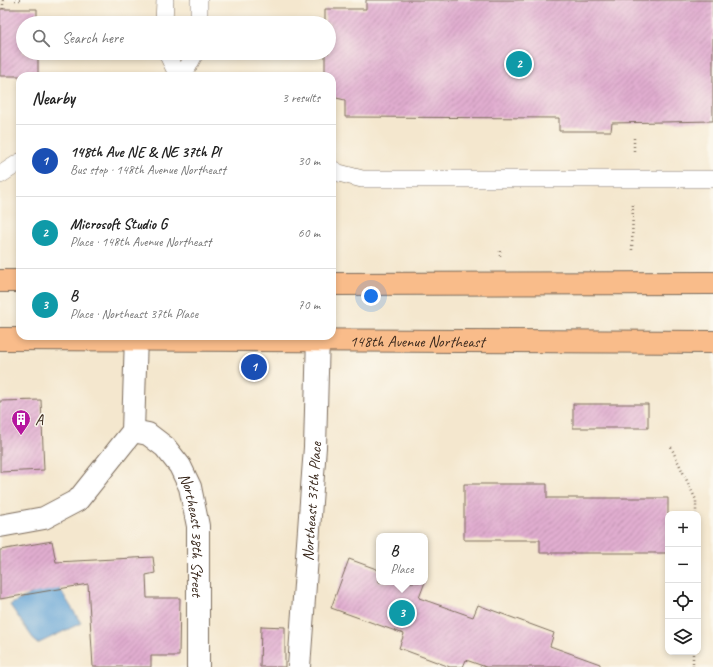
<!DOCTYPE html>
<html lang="en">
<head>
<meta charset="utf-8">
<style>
  :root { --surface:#fff; --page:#f6f6f6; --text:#222; --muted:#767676; --line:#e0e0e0; --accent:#ea580c }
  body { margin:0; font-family:Caveat,sans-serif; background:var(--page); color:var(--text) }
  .controls { position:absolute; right:12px; bottom:12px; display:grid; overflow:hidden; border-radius:8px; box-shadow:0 2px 6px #0003 }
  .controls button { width:36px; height:36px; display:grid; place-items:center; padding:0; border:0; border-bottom:1px solid var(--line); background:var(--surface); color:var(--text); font:20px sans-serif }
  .you { position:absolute; left:371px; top:296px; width:14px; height:14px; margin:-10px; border:3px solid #fff; border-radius:50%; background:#1a73e8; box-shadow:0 0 0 6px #1a73e833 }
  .badge { display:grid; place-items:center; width:26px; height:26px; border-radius:50%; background:var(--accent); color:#fff; font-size:13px; font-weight:700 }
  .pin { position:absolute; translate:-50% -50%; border:2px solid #fff; box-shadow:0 1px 4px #0006 }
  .popup { position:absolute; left:376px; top:533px; width:52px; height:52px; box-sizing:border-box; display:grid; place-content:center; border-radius:8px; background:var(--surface); filter:drop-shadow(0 1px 3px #0005); font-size:13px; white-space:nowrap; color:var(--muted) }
  .popup b { font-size:15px; color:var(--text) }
  .popup::after { content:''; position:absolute; left:50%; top:100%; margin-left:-8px; border:8px solid transparent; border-top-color:var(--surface) }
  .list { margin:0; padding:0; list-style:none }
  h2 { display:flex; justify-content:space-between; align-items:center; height:52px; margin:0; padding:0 16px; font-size:17px }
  h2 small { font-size:13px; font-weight:400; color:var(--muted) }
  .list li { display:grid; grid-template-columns:26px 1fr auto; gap:12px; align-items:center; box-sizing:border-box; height:72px; padding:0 16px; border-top:1px solid var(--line) }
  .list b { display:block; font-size:15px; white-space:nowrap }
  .list p { margin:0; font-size:13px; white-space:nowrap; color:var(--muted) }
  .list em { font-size:13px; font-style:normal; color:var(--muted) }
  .icon { flex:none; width:22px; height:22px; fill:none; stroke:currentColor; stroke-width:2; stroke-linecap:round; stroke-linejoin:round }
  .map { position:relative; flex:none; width:713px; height:667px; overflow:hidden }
  .search { position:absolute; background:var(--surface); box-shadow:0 2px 6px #0003; left:16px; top:16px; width:320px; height:44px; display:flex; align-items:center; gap:10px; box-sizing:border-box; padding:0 14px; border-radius:22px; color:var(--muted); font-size:15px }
  .panel { position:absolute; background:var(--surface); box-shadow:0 2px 6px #0003; left:16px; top:72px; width:320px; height:268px; border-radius:12px }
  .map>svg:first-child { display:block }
  .water { fill:#62a3d5; stroke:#4e667a }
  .building { fill:url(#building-hatch) }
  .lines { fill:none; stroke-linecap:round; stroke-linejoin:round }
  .lane-casing { stroke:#7c6c5c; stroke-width:18 }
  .street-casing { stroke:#7c6c5c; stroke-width:24 }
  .primary-casing { stroke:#7c6c5c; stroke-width:24 }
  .path { stroke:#7c6c5c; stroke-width:2.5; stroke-dasharray:1 3; stroke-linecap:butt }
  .lane { stroke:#fff; stroke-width:17 }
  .street { stroke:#fff; stroke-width:22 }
  .primary { stroke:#f9bc8a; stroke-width:22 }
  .labels { text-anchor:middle; stroke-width:3; stroke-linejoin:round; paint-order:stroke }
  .street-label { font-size:16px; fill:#3b2a1e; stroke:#fbf7ec }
  .poi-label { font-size:16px; fill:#3b2a1e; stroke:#fbf7ec; text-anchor:start }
</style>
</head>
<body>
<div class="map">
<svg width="713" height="667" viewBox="0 0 713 667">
  <defs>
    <pattern id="building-hatch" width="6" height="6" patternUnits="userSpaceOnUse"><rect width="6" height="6" fill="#e1add0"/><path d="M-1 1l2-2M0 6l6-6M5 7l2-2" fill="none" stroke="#b88da8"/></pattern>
  </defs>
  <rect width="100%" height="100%" fill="#fbf7ec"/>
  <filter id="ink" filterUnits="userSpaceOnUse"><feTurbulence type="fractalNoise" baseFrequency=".025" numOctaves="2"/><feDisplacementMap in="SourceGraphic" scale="8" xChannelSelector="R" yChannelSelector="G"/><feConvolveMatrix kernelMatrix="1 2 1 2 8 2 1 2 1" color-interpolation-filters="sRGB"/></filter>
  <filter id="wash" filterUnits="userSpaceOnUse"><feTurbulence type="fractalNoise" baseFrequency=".012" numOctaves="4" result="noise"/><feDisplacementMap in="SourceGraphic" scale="16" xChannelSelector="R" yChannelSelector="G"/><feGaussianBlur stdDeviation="0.9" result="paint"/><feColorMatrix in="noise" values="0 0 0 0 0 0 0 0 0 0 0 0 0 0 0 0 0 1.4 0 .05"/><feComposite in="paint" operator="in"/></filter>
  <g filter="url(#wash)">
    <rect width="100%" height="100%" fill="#f4e7ce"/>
    <!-- water -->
    <path class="water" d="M55 581 81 623 37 644 10 605Z"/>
    <g id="blocks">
      <!-- building -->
      <path class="building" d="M366 0H713V121L612 123 611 131H559V118L345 117V100L332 97V76H325V53H329V23H325V9H366Z
        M0 9H37V23H23V53H38V76H0Z
        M41 400 44 470 0 472V401Z
        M573 404H648V428H573Z
        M464 484H547V498H668V553H540V540H464Z
        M52 541 56 562 153 557 155 573 146 575 147 598H180L179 656H151V667H93L88 584 0 599V550Z
        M349 559 379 570V582H425L419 598 473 617 478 605 554 633 550 646 600 664V667H486L466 660 463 667H450L399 648 404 634 331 608Z
        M261 626 285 627V667H260Z"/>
    </g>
  </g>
  <g filter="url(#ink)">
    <use href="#blocks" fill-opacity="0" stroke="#7c6c5c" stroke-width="1"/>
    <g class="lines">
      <!-- lane casing -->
      <g class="lane-casing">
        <path id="lane" d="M199 0V23
          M164 23 165 0
          M167 53 178 76
          M183 76 195 53
          M332 169 339 173 362 179H713
          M0 175 20 162"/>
      </g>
      <!-- street casing -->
      <g class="street-casing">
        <g id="street">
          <path id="s1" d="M133 431 148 434 165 447 180 466 190 487 198 526V667"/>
          <path d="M0 526 44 518 78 500 133 431 136 336"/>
          <path id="s2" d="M299 667 315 447 318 336"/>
        </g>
      </g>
      <!-- primary casing -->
      <g class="primary-casing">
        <g id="primary">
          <path d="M0 281H20"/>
          <path d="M332 284 713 283"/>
          <path id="s3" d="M0 339 713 342"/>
        </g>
      </g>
      <!-- path -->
      <path class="path" d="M15 0H23
        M3 9V0
        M634 138V154
        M632 250 633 203
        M500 251V256
        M671 447 696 500V514
        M693 667V652"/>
      <!-- lane -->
      <use href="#lane" class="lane"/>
      <!-- street -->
      <use href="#street" class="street"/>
      <!-- primary -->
      <use href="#primary" class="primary"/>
    </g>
  </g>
  <!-- icons -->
  <defs>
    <g id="building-pin" transform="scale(1)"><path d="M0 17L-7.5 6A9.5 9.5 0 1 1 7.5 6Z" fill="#b5179e" stroke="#fbf7ec"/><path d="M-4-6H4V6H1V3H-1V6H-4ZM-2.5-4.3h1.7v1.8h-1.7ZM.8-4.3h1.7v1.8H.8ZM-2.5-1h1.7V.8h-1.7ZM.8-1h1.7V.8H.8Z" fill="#fff"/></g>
  </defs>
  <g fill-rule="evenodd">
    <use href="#building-pin" x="21" y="419"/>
  </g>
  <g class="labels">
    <!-- street labels -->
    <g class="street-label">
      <text dy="6" stroke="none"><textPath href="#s3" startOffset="417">148th Avenue Northeast</textPath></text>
      <text dy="6" stroke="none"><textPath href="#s2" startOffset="166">Northeast 37th Place</textPath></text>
      <text dy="6" stroke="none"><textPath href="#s1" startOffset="132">Northeast 38th Street</textPath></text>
    </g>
    <!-- poi labels -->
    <g class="poi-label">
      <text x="35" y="425">A</text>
    </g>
  </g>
</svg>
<div class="controls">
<button>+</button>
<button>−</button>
<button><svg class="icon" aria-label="locate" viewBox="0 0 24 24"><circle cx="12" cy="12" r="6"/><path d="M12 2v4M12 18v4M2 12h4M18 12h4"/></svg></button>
<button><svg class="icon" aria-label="layers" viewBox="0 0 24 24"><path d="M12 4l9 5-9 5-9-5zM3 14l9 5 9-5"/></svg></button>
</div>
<div class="you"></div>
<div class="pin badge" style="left:254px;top:367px;background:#1a4fb4">1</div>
<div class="pin badge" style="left:519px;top:64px;background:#0f9aa8">2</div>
<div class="pin badge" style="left:402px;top:613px;background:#0f9aa8">3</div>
<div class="popup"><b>B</b>Place</div>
<div class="search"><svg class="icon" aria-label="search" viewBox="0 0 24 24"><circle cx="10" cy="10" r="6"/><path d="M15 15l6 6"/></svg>Search here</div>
<section class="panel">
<h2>Nearby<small>3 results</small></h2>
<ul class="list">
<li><span class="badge" style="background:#1a4fb4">1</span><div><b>148th Ave NE &amp; NE 37th Pl</b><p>Bus stop · 148th Avenue Northeast</p></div><em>30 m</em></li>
<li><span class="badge" style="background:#0f9aa8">2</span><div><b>Microsoft Studio G</b><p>Place · 148th Avenue Northeast</p></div><em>60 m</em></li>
<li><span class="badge" style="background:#0f9aa8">3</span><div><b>B</b><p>Place · Northeast 37th Place</p></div><em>70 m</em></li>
</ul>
</section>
</div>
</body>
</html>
